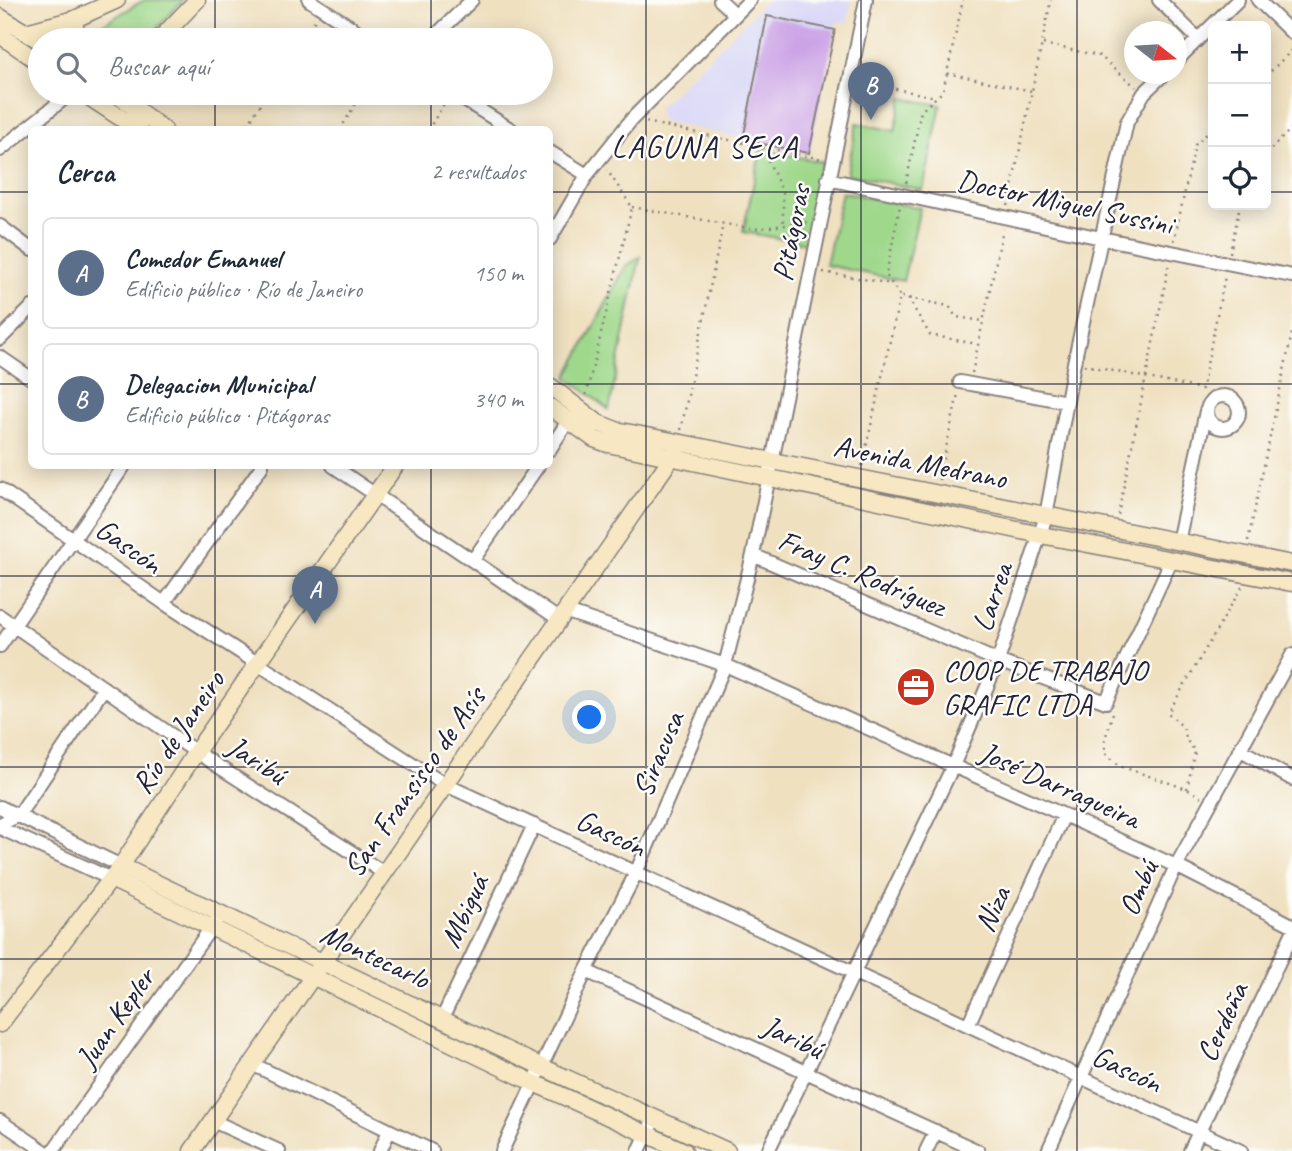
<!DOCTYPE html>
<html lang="es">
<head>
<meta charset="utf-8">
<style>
  :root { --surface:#fff; --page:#f6f6f7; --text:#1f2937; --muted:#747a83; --line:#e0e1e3; --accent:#c8321e }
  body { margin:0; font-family:Caveat,sans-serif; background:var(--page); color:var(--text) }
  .controls { position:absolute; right:21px; top:21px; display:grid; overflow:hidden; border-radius:10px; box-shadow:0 4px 18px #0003 }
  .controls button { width:63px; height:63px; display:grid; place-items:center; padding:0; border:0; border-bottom:2px solid var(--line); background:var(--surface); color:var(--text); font:35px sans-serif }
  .compass { position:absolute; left:1124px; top:21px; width:63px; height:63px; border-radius:50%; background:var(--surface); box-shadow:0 4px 18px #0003; rotate:107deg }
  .you { position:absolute; left:590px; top:718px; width:24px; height:24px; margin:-18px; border:5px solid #fff; border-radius:50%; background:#1a73e8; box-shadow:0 0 0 10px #1a73e833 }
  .badge { display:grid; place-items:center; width:46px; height:46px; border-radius:50%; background:var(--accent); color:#fff; font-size:23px; font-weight:700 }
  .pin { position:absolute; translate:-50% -58px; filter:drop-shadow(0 2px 4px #0008) }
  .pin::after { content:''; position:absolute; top:37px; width:24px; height:21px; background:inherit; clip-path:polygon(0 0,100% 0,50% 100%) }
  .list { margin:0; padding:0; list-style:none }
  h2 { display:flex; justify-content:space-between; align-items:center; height:91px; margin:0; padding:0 28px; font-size:30px }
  h2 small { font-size:23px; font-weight:400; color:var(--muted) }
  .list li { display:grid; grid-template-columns:46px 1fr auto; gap:21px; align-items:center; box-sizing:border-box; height:112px; margin:0 14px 14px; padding:0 14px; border:2px solid var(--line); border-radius:10px }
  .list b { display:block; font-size:26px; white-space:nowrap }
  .list p { margin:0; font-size:23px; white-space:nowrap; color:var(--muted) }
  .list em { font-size:23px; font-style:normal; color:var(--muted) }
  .icon { flex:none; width:38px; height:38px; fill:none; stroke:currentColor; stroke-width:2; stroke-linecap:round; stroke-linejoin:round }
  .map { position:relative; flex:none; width:1292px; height:1151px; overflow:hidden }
  .search { position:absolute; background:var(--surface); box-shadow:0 4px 18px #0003; left:28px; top:28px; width:525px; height:77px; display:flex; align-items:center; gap:18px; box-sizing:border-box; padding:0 24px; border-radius:38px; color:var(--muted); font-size:26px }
  .panel { position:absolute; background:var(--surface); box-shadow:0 4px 18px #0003; left:28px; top:126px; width:525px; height:343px; border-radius:10px }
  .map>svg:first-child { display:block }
  .built { fill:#d9d7f7 }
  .green { fill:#9fd88b; stroke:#607d63; stroke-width:2 }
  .building { fill:#cba3e6 }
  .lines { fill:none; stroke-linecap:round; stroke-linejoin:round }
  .street-casing { stroke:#88817e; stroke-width:16 }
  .secondary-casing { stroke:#88817e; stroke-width:19 }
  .path { stroke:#88817e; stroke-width:2.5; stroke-dasharray:2 5; stroke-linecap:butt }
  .street { stroke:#fff; stroke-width:12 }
  .secondary { stroke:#f7e8c3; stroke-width:16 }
  .grid { fill:none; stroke:#22223b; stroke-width:2; stroke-opacity:0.55 }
  .labels { text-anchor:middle; stroke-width:5; stroke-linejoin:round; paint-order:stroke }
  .street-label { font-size:30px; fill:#22223b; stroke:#fdfcf7 }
  .poi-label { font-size:30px; fill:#22223b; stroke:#fdfcf7; text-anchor:start }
  .neighbourhood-label { font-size:32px; letter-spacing:2px; fill:#22223b; stroke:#fdfcf7 }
</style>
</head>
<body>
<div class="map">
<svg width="1292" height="1151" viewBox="0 0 1292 1151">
  <rect width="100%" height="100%" fill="#fdfcf7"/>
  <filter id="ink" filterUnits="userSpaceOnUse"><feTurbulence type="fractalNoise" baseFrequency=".0143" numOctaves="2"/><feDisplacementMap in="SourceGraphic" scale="14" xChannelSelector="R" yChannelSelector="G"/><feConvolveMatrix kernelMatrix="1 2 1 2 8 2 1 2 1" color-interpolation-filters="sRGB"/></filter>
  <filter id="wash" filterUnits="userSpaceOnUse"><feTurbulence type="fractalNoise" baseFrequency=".00686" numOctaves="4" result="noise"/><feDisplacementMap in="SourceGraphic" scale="28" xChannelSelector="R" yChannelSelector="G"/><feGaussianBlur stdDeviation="1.57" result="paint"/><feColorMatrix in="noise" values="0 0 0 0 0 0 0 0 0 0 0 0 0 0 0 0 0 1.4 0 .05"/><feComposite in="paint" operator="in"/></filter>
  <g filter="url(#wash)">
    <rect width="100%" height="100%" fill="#efe0c0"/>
    <!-- built -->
    <path class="built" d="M767 0H852L847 23 837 21 809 153 663 121 657 109Z"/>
    <!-- green -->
    <path class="green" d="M144 0H183L146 40H91L92 31Z
      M902 98 941 105 923 190 847 174 857 123 895 131Z
      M761 149 822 162 806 243 743 232Z
      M842 192 920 208 903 281 826 265Z
      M640 257 609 410 567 377 626 266Z"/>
    <g id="blocks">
      <!-- building -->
      <path class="building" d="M767 16 835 30 809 153 743 140Z"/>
    </g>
  </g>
  <g filter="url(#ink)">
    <use href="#blocks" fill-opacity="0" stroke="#88817e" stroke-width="2"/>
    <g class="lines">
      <!-- street casing -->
      <g class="street-casing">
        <path id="street" d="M309 0 371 40
          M720 0 735 14
          M1159 0 1198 39
          M1258 0 1292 33
          M431 40 472 0
          M1176 61 1238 0
          M453 93 512 130
          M0 150 71 93
          M550 152 587 175
          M828 179 1101 238 1292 276
          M0 226 32 250
          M550 239 587 175 632 119 750 0
          M0 339 32 307
          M0 357 32 379
          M960 382 1067 402
          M1207 412a16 16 0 1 1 32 0a16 16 0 1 1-32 0Z
          M550 449 568 421
          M333 466 560 620
          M0 489 164 603 444 784 1241 1151
          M1178 542 1206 411
          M753 555 998 661 1106 702 1172 559
          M473 560 538 466
          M164 603 262 466
          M567 612 725 665 1064 815 1176 866 1292 925
          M0 616 196 752 384 873
          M0 646 124 466
          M1241 750 1292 779
          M0 807 121 866
          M0 824 18 816 104 688
          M0 828 111 879
          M586 971 978 1151
          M442 1019 534 825
          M968 1025 1064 815
          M252 1064 432 1151
          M0 1121 44 1151
          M213 1121 279 1151
          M53 1151 220 915
          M380 1151 389 1131
          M502 1151 586 971 636 873 725 665 753 555 866 0
          M639 1151 654 1119
          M768 1151 953 766 998 661 1046 516 1074 363 1127 122 1144 93 1164 74
          M926 1151 936 1131
          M1048 1151 1176 866 1292 655
          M1190 1151 1292 934"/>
      </g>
      <!-- secondary casing -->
      <g class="secondary-casing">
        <path id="secondary" d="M0 17 40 41
          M26 32 75 19 117 0
          M0 35 40 63
          M75 40V19
          M159 40 197 0
          M83 93 139 130
          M115 93 164 130
          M550 386 598 423 616 430 1292 564
          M550 407 594 439 608 444 1041 535 1292 583
          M121 866 542 1067 727 1151
          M111 879 534 1083 684 1151
          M0 1024 121 866 196 752 395 466
          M192 1151 672 457 679 443"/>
      </g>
      <!-- path -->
      <path class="path" d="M302 40 317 17
        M1043 44 1100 56 1136 87
        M947 73 1032 91
        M1266 76 1292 50
        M861 82 936 97
        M646 122 762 147 783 193V225
        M244 130 268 93
        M340 130 362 93
        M428 130 445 102
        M763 147 822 159
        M1266 154 1292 128
        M906 183 921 111 943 91 963 0
        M1008 206 1051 0
        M632 207 753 229 809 222
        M1174 241 1195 145 1213 128
        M1230 253 1240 205
        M823 272 892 284
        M902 297 949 306 956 317 983 321
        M908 298 930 335 977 344
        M1084 365 1202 389 1225 276
        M972 373 1003 229
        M586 395 632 207 607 170
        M681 430 723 224
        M862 466 900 296 886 275 900 206
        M939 480 958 394
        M1118 515 1169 264
        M1248 541 1292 333
        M1113 713 1105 739V753L1120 766 1187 789 1201 797
        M1187 789 1195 751 1187 741 1183 727 1168 713 1242 587"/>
      <!-- street -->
      <use href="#street" class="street"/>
      <!-- secondary -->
      <use href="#secondary" class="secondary"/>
    </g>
  </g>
  <!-- grid -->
  <path class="grid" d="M215 0V40M431 0V40M646 0V1151M861 0V1151M1077 0V1151M215 93V130M431 93V130M0 192H32M550 192H1213M1266 192H1292M0 384H32M550 384H1292M215 466V1151M431 466V1151M0 576H1292M0 767H1292M0 959H1292"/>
  <!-- icons -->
  <defs>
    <g id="office-disc" transform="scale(2.0125)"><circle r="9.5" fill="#c8321e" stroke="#fdfcf7"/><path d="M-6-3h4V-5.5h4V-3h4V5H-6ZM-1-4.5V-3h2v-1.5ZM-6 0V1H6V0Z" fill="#fff"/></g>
  </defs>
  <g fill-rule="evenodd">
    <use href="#office-disc" x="916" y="687"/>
  </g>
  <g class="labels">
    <!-- street labels -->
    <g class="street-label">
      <text transform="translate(1065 202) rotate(12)" y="10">Doctor Miguel Sussini</text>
      <text transform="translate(791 233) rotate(-79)" y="10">Pitágoras</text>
      <text transform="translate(920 462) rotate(11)" y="10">Avenida Medrano</text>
      <text transform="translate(129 546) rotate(35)" y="10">Gascón</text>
      <text transform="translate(862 573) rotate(23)" y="10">Fray C. Rodríguez</text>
      <text transform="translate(992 597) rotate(-71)" y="10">Larrea</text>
      <text transform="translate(178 732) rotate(-56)" y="10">Río de Janeiro</text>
      <text transform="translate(658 754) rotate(-67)" y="10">Siracusa</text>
      <text transform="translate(257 760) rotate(33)" y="10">Jaribú</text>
      <text transform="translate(414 782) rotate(-55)" y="10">San Fransisco de Asís</text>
      <text transform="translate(1060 785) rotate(24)" y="10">José Darragueira</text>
      <text transform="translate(611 833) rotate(25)" y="10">Gascón</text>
      <text transform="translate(1138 888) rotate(-66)" y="10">Ombú</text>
      <text transform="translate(992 909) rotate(-65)" y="10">Niza</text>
      <text transform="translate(464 911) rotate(-65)" y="10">Mbiguá</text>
      <text transform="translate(375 956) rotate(25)" y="10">Montecarlo</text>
      <text transform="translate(115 1018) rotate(-55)" y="10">Juan Kepler</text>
      <text transform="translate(1222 1022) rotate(-65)" y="10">Cerdeña</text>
      <text transform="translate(793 1037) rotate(25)" y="10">Jaribú</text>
      <text transform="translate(1127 1069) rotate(25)" y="10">Gascón</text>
    </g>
    <!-- poi labels -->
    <g class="poi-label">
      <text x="943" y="680">COOP DE TRABAJO<tspan x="943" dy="34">GRAFIC LTDA</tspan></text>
    </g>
    <!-- neighbourhood labels -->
    <g class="neighbourhood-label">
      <text x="705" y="157">LAGUNA SECA</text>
    </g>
  </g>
</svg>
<div class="controls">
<button>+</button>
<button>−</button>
<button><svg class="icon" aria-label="locate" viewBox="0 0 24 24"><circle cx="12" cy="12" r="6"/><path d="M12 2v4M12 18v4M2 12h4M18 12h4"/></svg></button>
</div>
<svg class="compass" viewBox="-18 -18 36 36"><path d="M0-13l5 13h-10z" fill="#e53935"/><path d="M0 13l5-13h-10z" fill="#747a83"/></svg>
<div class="you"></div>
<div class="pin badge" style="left:315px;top:624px;background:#5c6f8a">A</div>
<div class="pin badge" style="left:871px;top:120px;background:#5c6f8a">B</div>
<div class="search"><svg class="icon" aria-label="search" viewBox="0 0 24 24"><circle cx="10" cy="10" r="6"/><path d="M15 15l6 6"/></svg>Buscar aquí</div>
<section class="panel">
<h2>Cerca<small>2 resultados</small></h2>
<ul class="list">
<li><span class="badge" style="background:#5c6f8a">A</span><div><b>Comedor Emanuel</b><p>Edificio público · Río de Janeiro</p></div><em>150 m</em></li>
<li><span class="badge" style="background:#5c6f8a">B</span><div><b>Delegacion Municipal</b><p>Edificio público · Pitágoras</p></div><em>340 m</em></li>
</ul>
</section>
</div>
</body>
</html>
